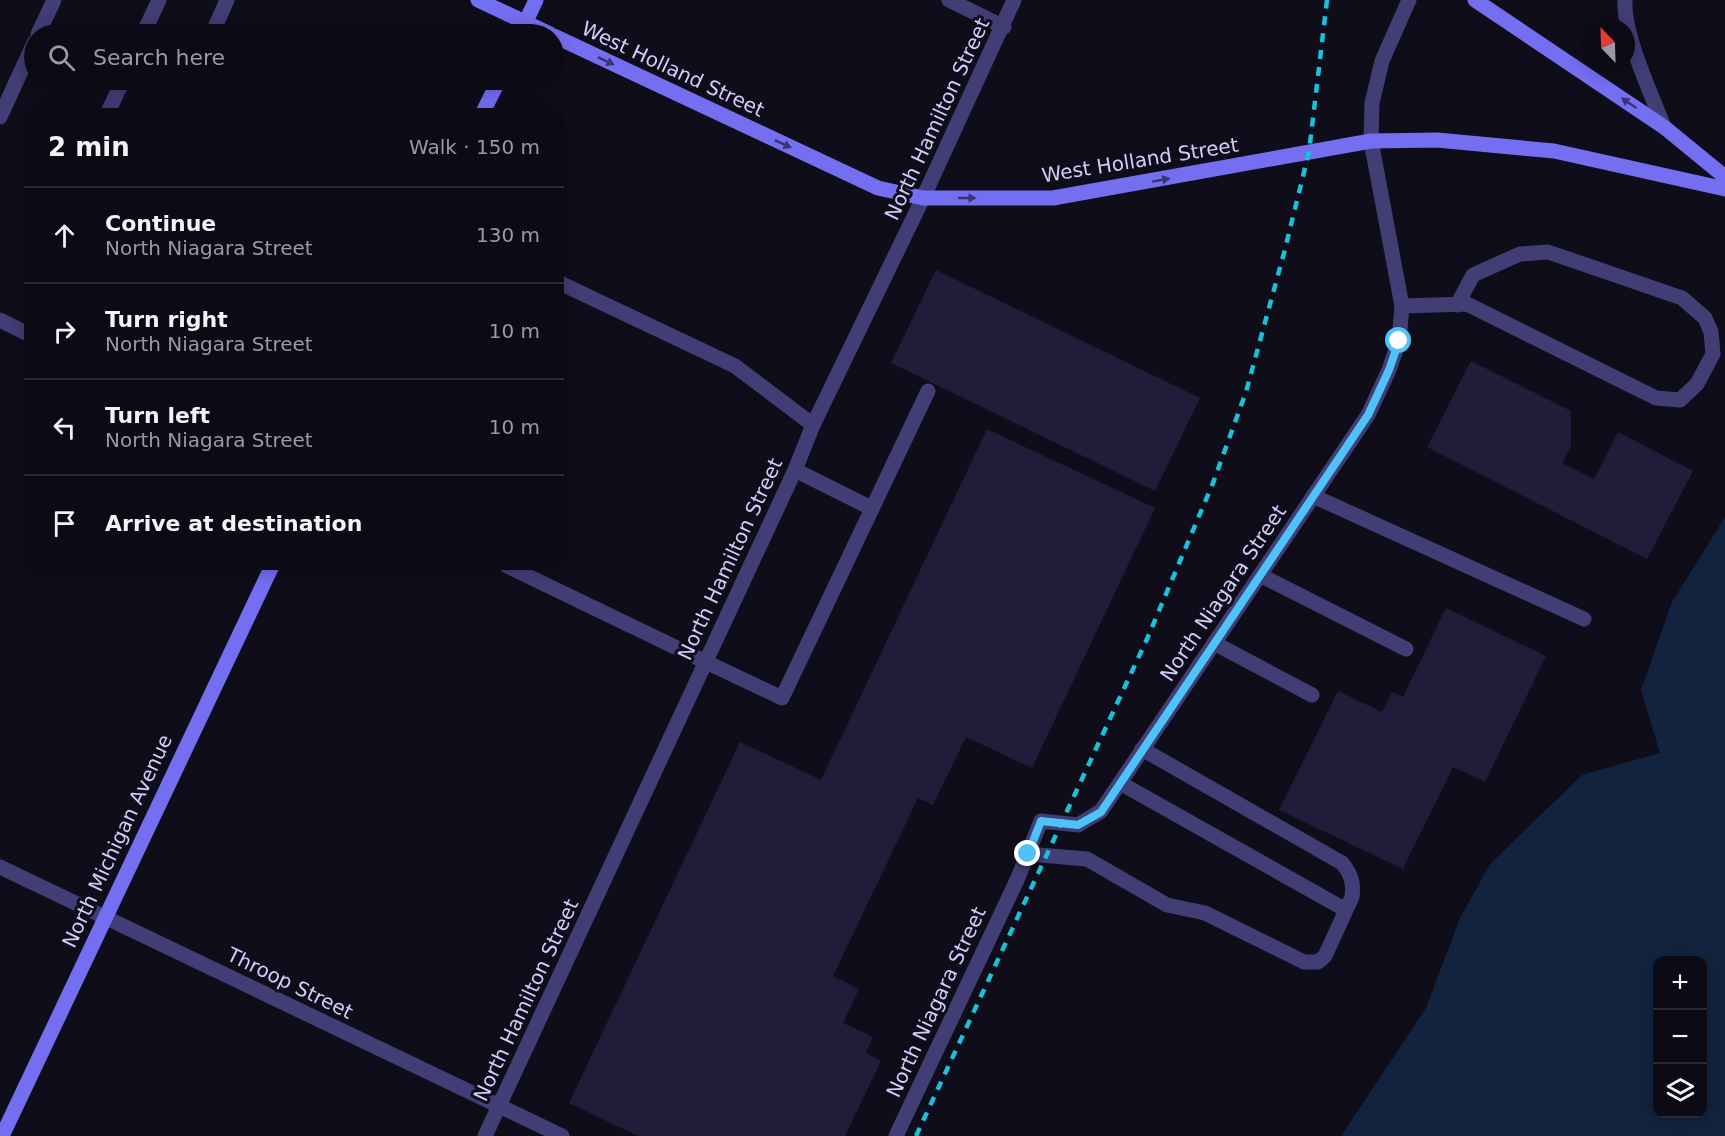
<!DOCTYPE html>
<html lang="en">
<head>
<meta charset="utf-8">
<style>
  :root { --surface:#0c0a14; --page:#1a1822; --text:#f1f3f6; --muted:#9a9aa0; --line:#2c2b34 }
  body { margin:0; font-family:"DejaVu Sans",sans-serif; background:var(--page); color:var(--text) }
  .controls { position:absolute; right:18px; bottom:18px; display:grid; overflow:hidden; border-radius:12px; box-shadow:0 3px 15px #0003 }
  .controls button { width:54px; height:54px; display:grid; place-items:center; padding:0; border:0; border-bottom:2px solid var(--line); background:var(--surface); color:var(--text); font:30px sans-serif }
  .compass { position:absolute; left:1581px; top:18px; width:54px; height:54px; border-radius:50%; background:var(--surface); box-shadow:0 3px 15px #0003; rotate:337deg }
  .stop { position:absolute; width:18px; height:18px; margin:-14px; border:4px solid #4fc3f7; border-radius:50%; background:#fff }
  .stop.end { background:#4fc3f7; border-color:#fff; box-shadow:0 2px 6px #0008 }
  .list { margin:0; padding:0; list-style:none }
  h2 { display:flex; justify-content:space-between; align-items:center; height:78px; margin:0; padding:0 24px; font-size:26px }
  h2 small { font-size:20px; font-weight:400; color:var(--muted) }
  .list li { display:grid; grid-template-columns:39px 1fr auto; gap:18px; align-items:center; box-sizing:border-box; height:96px; padding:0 24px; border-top:2px solid var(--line) }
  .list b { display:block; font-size:22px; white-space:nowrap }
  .list p { margin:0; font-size:20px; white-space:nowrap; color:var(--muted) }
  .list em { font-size:20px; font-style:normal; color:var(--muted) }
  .icon { flex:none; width:33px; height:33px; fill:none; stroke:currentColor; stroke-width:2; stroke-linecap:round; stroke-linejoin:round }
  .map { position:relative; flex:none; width:1725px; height:1136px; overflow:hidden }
  .search { position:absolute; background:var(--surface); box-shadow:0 3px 15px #0003; left:24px; top:24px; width:540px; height:66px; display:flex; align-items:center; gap:15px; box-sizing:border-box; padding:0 21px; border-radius:33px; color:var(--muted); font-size:22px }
  .panel { position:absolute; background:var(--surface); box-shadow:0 3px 15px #0003; left:24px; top:108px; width:540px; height:462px; border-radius:12px }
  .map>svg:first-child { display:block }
  .water { fill:#12233f; fill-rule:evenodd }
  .building { fill:#221b3a }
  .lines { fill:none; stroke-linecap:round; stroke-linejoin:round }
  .service { stroke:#413d75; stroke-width:15 }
  .minor { stroke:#413d75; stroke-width:15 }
  .secondary { stroke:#746ef0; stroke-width:15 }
  .rail { stroke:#17c2db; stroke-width:4.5; stroke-dasharray:9 8; stroke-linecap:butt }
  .oneway { fill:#383470 }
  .route { stroke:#4fc3f7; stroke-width:8 }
  .labels { text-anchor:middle; stroke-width:6; stroke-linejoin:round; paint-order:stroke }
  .street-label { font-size:20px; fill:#d3cdfa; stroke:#100d1b }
</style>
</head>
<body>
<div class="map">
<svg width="1725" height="1136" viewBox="0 0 1725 1136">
  <rect width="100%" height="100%" fill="#100d1b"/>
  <!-- water -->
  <path class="water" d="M1725 517V1136H1341L1426 1008 1460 918 1490 864 1582 775 1660 753 1641 690 1672 602ZM1658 960H1702V1114H1658Z"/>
  <!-- building -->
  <path class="building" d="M936 270 1200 398 1155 491 891 363Z
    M1471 361 1571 411V446L1562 463 1594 479 1618 432 1693 471 1647 559 1427 447Z
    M987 429 1155 508 1032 768 966 737 933 805 918 798 833 976 859 989 843 1023 873 1037 866 1053 881 1061 845 1136H638L569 1103 740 742 821 780Z
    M1446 608 1546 656 1485 782 1453 767 1403 869 1279 810 1338 691 1382 712 1392 692 1403 697Z"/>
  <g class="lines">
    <!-- service -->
    <path class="service" d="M949 0 1004 27
      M143 34 159 0
      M212 34 227 0
      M108 112 123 80
      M560 283 735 366 813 425
      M1402 306 1467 304 1656 398 1680 400 1697 384 1713 354 1711 332 1705 318 1682 298 1548 252 1520 254 1473 275 1457 305
      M795 470 871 508
      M1313 496 1584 619
      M1260 575 1406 649
      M1214 643 1312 695
      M706 662 782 698 928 391
      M1120 783 1346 910
      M1028 854 1087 859 1167 905 1205 913 1304 962H1318L1325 956 1352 897C1354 883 1351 874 1342 863L1142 749"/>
    <!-- minor -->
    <path class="minor" d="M1625 0C1623 34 1651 93 1664 127
      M38 34 54 0
      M0 117 34 43
      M0 320 28 334
      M507 566 706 662
      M0 867 562 1136
      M485 1136 795 470 813 425 923 198 1014 0
      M896 1136 1017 880 1041 821 1078 825 1101 811 1368 415 1389 370 1399 341 1402 306 1371 141 1372 103 1382 61 1409 0"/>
    <!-- secondary -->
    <path class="secondary" d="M478 0 550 34
      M1475 0 1664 127 1725 177
      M520 34 536 0
      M554 36 878 188 923 198H1053L1371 141 1437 140 1554 151 1725 189
      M483 112 499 80
      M2 1136 272 566"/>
    <!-- rail -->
    <path class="rail" d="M916 1136 1147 639 1213 483 1246 392 1284 253 1309 152 1327 0"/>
  </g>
  <!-- one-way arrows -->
  <defs><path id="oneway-solid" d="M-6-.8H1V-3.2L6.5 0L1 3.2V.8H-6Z" transform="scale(1.5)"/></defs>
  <g class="oneway">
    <use href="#oneway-solid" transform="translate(606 61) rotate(25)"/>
    <use href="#oneway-solid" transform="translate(1629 103) rotate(-146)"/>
    <use href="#oneway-solid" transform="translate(783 144) rotate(25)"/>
    <use href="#oneway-solid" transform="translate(1161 180) rotate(-10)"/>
    <use href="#oneway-solid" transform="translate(967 198)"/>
  </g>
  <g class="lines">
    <!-- route -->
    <path class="route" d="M1028 854 1041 821 1078 825 1101 812 1368 415 1389 370 1399 341"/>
  </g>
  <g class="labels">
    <!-- street labels -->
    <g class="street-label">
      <text transform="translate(673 69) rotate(25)" y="7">West Holland Street</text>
      <text transform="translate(937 119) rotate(-65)" y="7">North Hamilton Street</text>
      <text transform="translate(1140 160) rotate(-9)" y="7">West Holland Street</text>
      <text transform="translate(730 559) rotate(-65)" y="7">North Hamilton Street</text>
      <text transform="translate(1223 593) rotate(-56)" y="7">North Niagara Street</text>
      <text transform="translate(117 841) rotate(-65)" y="7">North Michigan Avenue</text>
      <text transform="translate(290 983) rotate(26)" y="7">Throop Street</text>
      <text transform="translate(526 1000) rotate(-65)" y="7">North Hamilton Street</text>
      <text transform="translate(936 1002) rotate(-65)" y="7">North Niagara Street</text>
    </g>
  </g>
</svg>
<div class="controls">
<button>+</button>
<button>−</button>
<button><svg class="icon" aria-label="layers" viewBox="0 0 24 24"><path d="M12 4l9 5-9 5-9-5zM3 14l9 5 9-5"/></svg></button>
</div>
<svg class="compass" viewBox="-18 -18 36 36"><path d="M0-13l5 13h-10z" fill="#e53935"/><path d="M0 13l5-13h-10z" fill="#9a9aa0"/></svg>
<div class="stop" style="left:1399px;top:341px"></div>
<div class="stop end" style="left:1028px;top:854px"></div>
<div class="search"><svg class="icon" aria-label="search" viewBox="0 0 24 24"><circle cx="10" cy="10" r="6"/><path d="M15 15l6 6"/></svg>Search here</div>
<section class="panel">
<h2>2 min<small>Walk · 150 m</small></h2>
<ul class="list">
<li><svg class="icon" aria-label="ahead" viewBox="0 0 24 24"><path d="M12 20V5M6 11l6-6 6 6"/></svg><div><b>Continue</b><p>North Niagara Street</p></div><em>130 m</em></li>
<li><svg class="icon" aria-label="right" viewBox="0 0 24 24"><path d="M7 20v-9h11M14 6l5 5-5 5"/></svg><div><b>Turn right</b><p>North Niagara Street</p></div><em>10 m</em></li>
<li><svg class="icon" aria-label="left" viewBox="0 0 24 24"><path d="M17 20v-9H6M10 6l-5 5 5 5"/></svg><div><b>Turn left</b><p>North Niagara Street</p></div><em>10 m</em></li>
<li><svg class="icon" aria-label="arrive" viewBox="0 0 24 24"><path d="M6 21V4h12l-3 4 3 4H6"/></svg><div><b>Arrive at destination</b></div></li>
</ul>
</section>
</div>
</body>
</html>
